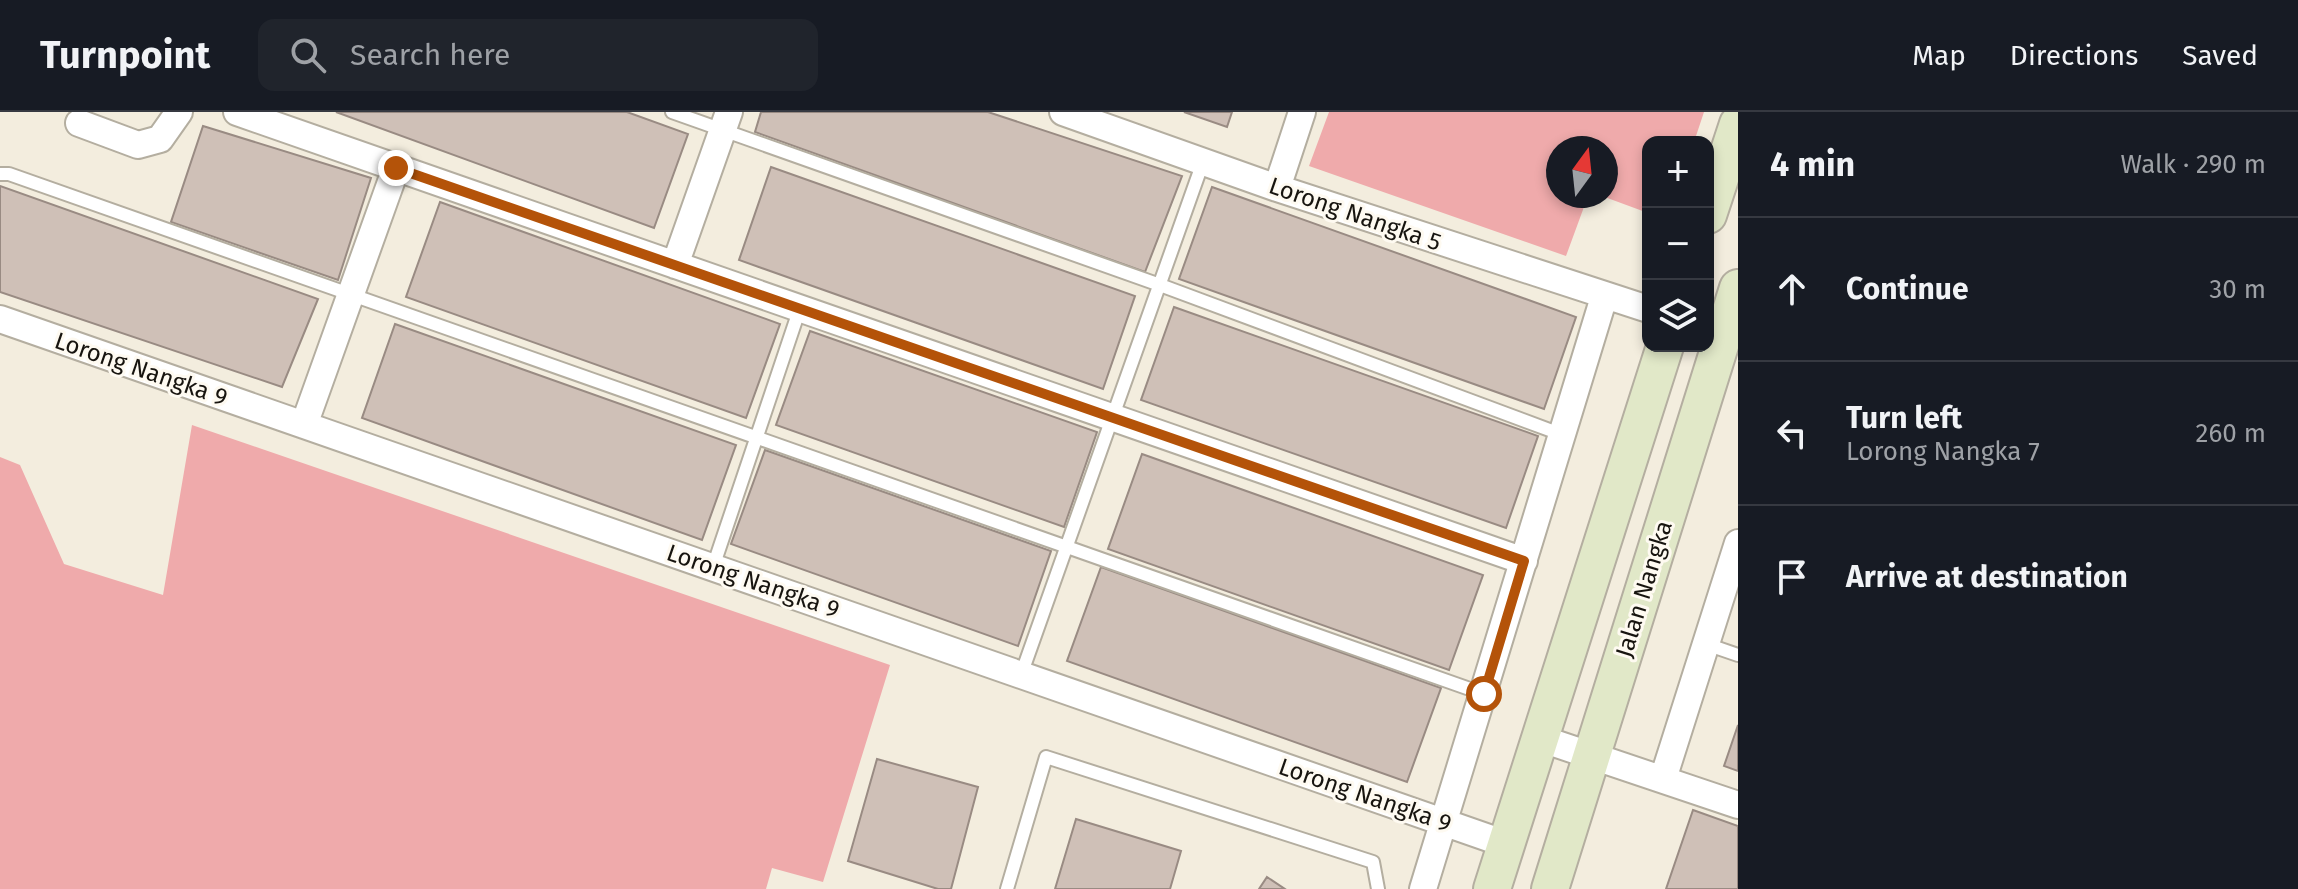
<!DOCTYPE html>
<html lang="en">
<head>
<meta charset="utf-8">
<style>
  :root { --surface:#171b24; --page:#20242c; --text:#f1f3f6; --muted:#9ea1a6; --line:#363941 }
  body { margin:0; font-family:"Fira Sans",sans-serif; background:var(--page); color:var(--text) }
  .controls { position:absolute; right:24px; top:24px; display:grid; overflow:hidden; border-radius:16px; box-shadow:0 4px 12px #0003 }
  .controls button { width:72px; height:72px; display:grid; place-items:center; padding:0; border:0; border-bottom:2px solid var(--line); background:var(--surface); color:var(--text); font:40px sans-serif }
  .compass { position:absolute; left:1546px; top:24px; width:72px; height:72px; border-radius:50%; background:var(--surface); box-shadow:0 4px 12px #0003; rotate:15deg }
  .stop { position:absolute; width:24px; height:24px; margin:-18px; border:6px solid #b45309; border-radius:50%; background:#fff }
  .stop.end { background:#b45309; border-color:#fff; box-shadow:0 2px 8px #0008 }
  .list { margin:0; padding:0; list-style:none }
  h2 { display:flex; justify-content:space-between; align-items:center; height:104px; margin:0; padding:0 32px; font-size:34px }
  h2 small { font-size:26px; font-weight:400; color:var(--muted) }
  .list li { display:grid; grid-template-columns:52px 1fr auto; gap:24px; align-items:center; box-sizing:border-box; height:144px; padding:0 32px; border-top:2px solid var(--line) }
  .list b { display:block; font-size:30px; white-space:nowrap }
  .list p { margin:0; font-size:26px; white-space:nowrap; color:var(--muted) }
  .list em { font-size:26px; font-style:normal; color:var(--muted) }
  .icon { flex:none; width:44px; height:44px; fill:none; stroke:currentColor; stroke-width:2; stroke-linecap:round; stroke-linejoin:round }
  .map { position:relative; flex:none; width:1738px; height:777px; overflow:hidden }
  header { display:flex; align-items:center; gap:48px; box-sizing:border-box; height:112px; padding:0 40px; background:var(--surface); border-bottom:2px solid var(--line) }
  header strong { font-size:38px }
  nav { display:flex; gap:44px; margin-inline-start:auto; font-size:28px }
  .search { width:560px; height:72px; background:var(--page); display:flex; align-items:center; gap:20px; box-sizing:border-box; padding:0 28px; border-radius:16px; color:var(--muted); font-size:30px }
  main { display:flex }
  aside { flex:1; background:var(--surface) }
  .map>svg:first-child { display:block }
  .green { fill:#efaaab }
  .building { fill:#cfc0b7; stroke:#998b83; stroke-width:2 }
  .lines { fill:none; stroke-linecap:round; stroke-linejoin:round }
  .lane-casing { stroke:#b4aea0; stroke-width:16 }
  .street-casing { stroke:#b4aea0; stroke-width:30 }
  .secondary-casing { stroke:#b4aea0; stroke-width:40 }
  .lane { stroke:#fff; stroke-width:12 }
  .street { stroke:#fff; stroke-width:26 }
  .secondary { stroke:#e1e8c8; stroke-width:36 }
  .route { stroke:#b45309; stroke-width:10 }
  .labels { text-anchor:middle; stroke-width:6; stroke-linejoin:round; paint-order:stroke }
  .street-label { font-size:24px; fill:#17140f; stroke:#fefaf1 }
</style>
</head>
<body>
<header>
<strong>Turnpoint</strong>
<div class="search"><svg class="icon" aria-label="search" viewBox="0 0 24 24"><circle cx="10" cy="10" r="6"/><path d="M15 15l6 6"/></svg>Search here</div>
<nav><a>Map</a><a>Directions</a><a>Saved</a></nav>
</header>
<main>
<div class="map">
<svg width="1738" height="777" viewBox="0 0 1738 777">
  <rect width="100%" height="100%" fill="#f3edde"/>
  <!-- green -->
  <path class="green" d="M1329 0H1704L1694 30H1648V101L1602 84H1606V36H1558V84H1588L1566 144 1309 54Z
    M192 313 890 553 823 770 772 756 766 777H0V345L20 353 64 452 163 483Z"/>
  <!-- building -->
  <path class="building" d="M336 0H627L688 22 654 116Z
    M761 0H988L1182 64 1145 160 755 20Z
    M1184 0H1232L1227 15Z
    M203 14 371 66 338 168 171 110Z
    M771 55 1135 184 1103 277 739 148Z
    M0 74 318 187 282 275 0 180Z
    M1212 75 1576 205 1544 297 1179 167Z
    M440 90 780 212 746 306 406 185Z
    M1174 195 1538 324 1506 416 1141 288Z
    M395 212 736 333 702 428 362 306Z
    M810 219 1097 320 1064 415 776 313Z
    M765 338 1051 439 1018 534 731 432Z
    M1142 342 1483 463 1449 558 1108 437Z
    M1101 455 1441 576 1407 670 1067 549Z
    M1738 613V659L1724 654Z
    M877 647 978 675 951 777H938L848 749Z
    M1693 698 1738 714V777H1666Z
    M1076 707 1181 739 1170 777H1055Z
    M1267 765 1285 777H1259Z"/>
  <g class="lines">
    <!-- lane casing -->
    <g class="lane-casing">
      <path id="lane" d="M672 0 1160 173 1563 323
        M0 62H9L1484 582
        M713 455 800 196
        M1706 532 1738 543
        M1021 563 1203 50
        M1007 777 1046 645 1373 750 1378 777"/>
    </g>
    <!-- street casing -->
    <g class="street-casing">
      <path id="street" d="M237 0 1524 449
        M1063 0 1277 76 1648 197
        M79 11 138 33 160 27 179 0
        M1277 76 1302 0
        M675 153 729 0
        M0 207 1506 732
        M304 313 396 56
        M1539 626 1738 693
        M1663 667 1738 431
        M1423 777 1604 185"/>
    </g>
    <!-- secondary casing -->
    <g class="secondary-casing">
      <path id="secondary" d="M1708 103 1738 12
        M1492 777 1665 234
        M1550 777 1738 176"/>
    </g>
    <!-- lane -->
    <use href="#lane" class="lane"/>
    <!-- street -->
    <use href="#street" class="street"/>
    <!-- secondary -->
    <use href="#secondary" class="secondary"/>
  </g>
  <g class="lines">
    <!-- route -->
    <path class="route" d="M396 56 1524 449 1484 582"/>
  </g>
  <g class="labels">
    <!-- street labels -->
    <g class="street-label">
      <text transform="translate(1355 102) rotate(19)" y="8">Lorong Nangka 5</text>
      <text transform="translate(141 257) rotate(19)" y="8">Lorong Nangka 9</text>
      <text transform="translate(753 469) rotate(19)" y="8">Lorong Nangka 9</text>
      <text transform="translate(1644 477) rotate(-73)" y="8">Jalan Nangka</text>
      <text transform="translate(1365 683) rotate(19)" y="8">Lorong Nangka 9</text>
    </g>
  </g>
</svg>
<div class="controls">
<button>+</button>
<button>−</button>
<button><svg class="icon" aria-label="layers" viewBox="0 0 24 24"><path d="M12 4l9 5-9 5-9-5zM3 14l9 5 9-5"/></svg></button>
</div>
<svg class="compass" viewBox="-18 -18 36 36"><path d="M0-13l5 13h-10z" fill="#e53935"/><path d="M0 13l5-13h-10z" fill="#9ea1a6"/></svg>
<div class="stop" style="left:1484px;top:582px"></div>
<div class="stop end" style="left:396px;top:56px"></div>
</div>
<aside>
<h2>4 min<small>Walk · 290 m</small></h2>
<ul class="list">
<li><svg class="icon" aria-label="ahead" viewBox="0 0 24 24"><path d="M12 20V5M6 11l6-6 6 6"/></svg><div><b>Continue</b></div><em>30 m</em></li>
<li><svg class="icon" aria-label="left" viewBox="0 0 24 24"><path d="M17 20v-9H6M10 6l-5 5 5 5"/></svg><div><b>Turn left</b><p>Lorong Nangka 7</p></div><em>260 m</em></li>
<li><svg class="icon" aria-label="arrive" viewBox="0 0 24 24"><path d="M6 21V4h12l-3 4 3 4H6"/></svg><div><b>Arrive at destination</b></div></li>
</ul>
</aside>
</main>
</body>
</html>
